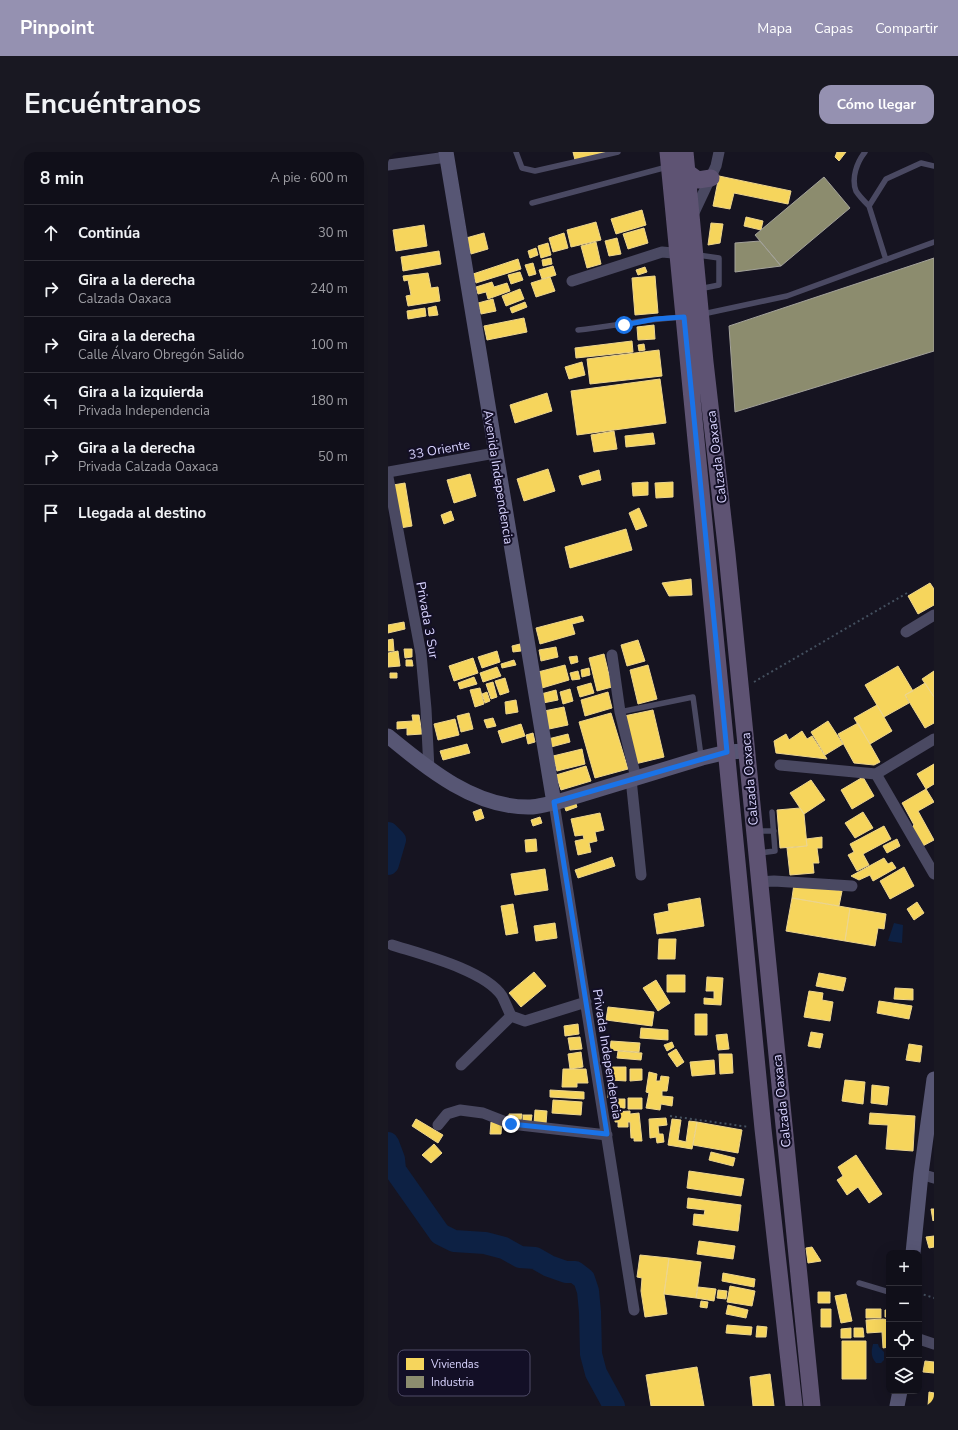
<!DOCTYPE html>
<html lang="es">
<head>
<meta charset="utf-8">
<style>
  :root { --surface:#100f19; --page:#191822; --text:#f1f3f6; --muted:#9c9ca2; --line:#302f38; --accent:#9591b1 }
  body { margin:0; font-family:"Nunito Sans",sans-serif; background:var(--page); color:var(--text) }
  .controls { position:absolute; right:12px; bottom:12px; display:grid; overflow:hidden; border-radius:8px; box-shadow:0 4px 16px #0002 }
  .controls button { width:36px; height:36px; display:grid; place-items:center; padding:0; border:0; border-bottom:1px solid var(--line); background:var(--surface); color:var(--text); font:20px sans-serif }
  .stop { position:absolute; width:12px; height:12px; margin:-9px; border:3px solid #1a73e8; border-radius:50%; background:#fff }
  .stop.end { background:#1a73e8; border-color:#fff; box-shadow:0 1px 4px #0008 }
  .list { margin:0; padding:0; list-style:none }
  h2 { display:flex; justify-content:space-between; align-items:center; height:52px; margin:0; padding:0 16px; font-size:17px }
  h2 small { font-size:13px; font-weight:400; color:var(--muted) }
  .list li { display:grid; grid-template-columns:26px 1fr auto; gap:12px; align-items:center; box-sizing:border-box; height:56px; padding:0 16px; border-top:1px solid var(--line) }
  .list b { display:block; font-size:15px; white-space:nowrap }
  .list p { margin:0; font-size:13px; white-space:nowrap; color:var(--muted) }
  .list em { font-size:13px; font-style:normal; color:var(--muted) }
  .icon { flex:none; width:22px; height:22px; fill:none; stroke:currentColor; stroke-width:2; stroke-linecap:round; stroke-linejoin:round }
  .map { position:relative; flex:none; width:546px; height:1254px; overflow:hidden; border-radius:12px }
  header { display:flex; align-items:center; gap:24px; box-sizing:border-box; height:56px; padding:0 20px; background:var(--accent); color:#fff }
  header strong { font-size:19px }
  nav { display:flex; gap:22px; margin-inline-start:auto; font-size:14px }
  .intro { display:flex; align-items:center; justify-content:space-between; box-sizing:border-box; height:96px; padding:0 24px }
  h1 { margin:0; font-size:28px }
  .button { padding:10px 18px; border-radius:12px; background:var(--accent); color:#fff; font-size:14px; font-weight:700 }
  main { display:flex; gap:24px; padding:0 24px }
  aside { flex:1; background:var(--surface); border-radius:12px; box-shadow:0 4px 16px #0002 }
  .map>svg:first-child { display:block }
  .water { fill:#0d2144 }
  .homes { fill:#f6d55c; stroke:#edd58d }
  .industry { fill:#8c8c6e; stroke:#a3a29a }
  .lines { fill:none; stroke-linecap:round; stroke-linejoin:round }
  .river { stroke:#0d2144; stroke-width:22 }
  .path { stroke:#44505f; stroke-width:2; stroke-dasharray:2 3; stroke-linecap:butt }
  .lane { stroke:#4a4962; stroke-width:5.5 }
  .street { stroke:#4a4962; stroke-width:11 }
  .secondary { stroke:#575674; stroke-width:15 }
  .primary { stroke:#5e5373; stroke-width:17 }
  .route { stroke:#1a73e8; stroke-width:5 }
  .labels { text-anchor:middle; stroke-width:4; stroke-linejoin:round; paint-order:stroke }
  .street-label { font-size:13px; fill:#d9d4ff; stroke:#130f26 }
  .key { fill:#130f26; stroke:#4e4a67; stroke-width:1 }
  .key-label { font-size:11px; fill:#d9d4ff }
</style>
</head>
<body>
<header>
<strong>Pinpoint</strong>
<nav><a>Mapa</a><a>Capas</a><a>Compartir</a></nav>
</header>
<div class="intro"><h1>Encuéntranos</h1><a class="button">Cómo llegar</a></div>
<main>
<aside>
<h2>8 min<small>A pie · 600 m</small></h2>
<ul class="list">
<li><svg class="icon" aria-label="ahead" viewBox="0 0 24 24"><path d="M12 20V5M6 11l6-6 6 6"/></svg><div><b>Continúa</b></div><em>30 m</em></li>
<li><svg class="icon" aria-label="right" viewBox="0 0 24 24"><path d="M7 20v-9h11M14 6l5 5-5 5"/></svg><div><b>Gira a la derecha</b><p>Calzada Oaxaca</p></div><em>240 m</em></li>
<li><svg class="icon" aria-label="right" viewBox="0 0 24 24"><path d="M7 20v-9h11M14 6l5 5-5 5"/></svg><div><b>Gira a la derecha</b><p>Calle Álvaro Obregón Salido</p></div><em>100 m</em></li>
<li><svg class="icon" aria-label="left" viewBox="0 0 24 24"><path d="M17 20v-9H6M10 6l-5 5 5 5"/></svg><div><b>Gira a la izquierda</b><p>Privada Independencia</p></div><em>180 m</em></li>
<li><svg class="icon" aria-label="right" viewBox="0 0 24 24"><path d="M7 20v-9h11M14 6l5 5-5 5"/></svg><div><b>Gira a la derecha</b><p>Privada Calzada Oaxaca</p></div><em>50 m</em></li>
<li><svg class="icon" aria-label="arrive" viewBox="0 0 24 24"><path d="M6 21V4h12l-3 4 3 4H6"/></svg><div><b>Llegada al destino</b></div></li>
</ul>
</aside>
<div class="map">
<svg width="546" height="1254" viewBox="0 0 546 1254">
  <rect width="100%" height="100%" fill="#161421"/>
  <!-- water -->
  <path class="water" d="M506 771 515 773 514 791 500 789Z
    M485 1192H490L491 1195 496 1200V1208L493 1211H488C483 1205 483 1200 485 1192Z"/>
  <!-- homes -->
  <path class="homes" d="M185 0H218L187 8Z
    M449 0H458L451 9 447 5Z
    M331 24 403 39 400 52 346 41 342 57 325 54Z
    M254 58 258 73 228 82 223 67Z
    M358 65 375 69 373 78 356 74Z
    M208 70 213 88 183 95 179 78Z
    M323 71 335 72 332 91 320 93Z
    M36 73 39 94 8 99 5 78Z
    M256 76 260 91 240 97 235 82Z
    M96 81 100 97 83 102 78 86Z
    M176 81 180 96 165 100 161 86Z
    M229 86 233 102 221 104 217 89Z
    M208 90 213 112 199 116 193 94Z
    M160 91 163 103 153 106 150 94Z
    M148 96 150 103 142 106 140 99Z
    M51 99 53 112 15 119 13 105Z
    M163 106 164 112 155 114 154 108Z
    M130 107 133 117 88 131 85 122Z
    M145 111 148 122 141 124 137 113Z
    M165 114 168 123 154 127 151 118Z
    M257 115 259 120 250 123 248 118Z
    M132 120 135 128 123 132 120 123Z
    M40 121 43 136 50 135 52 149 20 154 18 144 23 143 20 128 16 129 15 124Z
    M267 124 270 161 247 163 244 126Z
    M162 125 167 139 148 145 143 131Z
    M104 130 106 135 119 131 122 139 100 147 98 140 90 142 88 135Z
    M132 137 136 147 118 154 114 144Z
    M105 147 108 159 93 162 90 151Z
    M137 150 139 155 124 161 122 156Z
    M48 154 50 163 41 164 40 156Z
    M37 156 38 164 20 167 19 159Z
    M136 166 139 180 99 188 96 174Z
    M266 173 267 187 250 188 249 175Z
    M244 189 245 200 188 206 187 196Z
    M256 192 257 198 251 199 250 193Z
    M271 198 274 224 202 232 199 207Z
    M194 210 197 223 181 227 177 215Z
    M272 227 278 271 189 283 183 239Z
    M159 241 164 259 127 271 122 253Z
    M226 279 229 297 206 300 203 283Z
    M265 281 267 292 238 295 237 284Z
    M160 317 167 339 136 349 129 327Z
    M211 318 213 328 194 333 191 324Z
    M82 322 88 344 66 351 59 328Z
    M260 330V343L245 344 244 331Z
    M285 330V345L268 346 267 331Z
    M17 331 24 374 12 376 5 333Z
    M251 356 259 374 248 378 241 361Z
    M63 359 66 368 56 372 53 363Z
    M238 377 244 398 182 416 177 395Z
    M303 427 304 443 281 444 274 431Z
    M542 431 546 437V453L530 462 520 444Z
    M194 464 196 469 184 472 187 482 152 492 148 476Z
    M16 470 17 477 0 481V473Z
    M5 487 6 499H0V488Z
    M250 488 257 509 239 514 233 493Z
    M132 492 133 499 125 500 124 494Z
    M168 495 170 505 153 509 151 498Z
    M16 497H24V505L17 506Z
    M10 499 12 514 0 515V501Z
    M109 499 112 510 94 516 90 505Z
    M216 502 224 535 209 539 201 506Z
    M189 504 190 510 183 512 181 505Z
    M85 506 90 521 66 529 61 514Z
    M18 508H24L25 514H18Z
    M126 508 128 513 114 516 113 512Z
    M177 513 181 528 154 536 150 520Z
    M260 513 269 547 250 552 242 518Z
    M510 514 525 539 517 543 521 551 496 565 477 533Z
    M109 515 113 524 95 530 92 521Z
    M201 516 202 523 194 525 193 518Z
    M190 519 192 527 184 528 182 521Z
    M546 519V545L534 527Z
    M2 521H9V526H2Z
    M86 525 89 532 72 537 70 531Z
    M117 526 121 540 112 543 107 529Z
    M105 530 109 545 103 547 98 532Z
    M203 531 206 541 192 545 189 535Z
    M537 531 546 545V571L537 576 517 543Z
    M92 536 96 552 87 555 82 538Z
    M182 537 185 549 175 552 172 540Z
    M168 538 170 548 155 551 153 542Z
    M99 540 102 549 97 551 94 542Z
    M220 540 224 556 197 564 193 548Z
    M128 548 130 560 118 562 117 550Z
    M489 553 504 579 482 592 466 566Z
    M176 555 180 573 161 577 156 559Z
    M265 558 276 605 247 612 236 564Z
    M81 561 85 577 73 580 69 564Z
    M223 561 240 617 207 626 191 570Z
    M24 563H31L34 582 19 583V576L9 577V570L25 569Z
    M105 566 108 574 99 576 96 568Z
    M67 567 71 583 50 588 46 572Z
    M440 569 455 592 437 603 423 580Z
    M470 571 492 610 486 613 466 611 450 582Z
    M133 572 137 584 114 591 110 579Z
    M414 579 419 587 424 584 439 607 388 601 386 589 398 582 401 588Z
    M145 581 147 590 140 592 138 583Z
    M180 582 182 590 163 595 160 587Z
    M79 592 82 601 55 608 52 599Z
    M194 597 197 612 169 619 165 604Z
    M546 612V632L538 637 529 622Z
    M198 614 203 629 173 638 168 623Z
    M475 625 486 644 464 657 453 638Z
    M423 628 437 648 416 662 402 641Z
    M538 637 546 650 530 659 546 688 531 696 521 678 526 673 514 651Z
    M187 649 189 655 178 659 176 653Z
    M412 656 416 662 419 694 392 696 389 658Z
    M93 657 96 666 88 669 85 660Z
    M475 660 485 676 467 686 457 671Z
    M212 661 216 678 207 680 209 689 201 691 203 700 190 703 187 689 196 687 195 683 187 684 183 667Z
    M152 665 154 671 145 674 143 668Z
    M496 674 503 687 475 702 481 713 469 719 460 703 466 700 462 692Z
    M434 685V696H429L431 711H425L426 721 402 723 399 696 419 694 418 687Z
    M148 687 149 699 138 700 137 688Z
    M509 687 512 694 499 701 495 694Z
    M224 705 227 714 190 726 187 718Z
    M496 706 500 712 504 710 508 716 485 729 482 723 471 728 463 724Z
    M516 715 526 734 502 747 492 729Z
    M157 717 160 738 127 743 123 722Z
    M406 732 454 739 451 754 404 746Z
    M312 746 316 774 269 782 266 762 281 759 280 752Z
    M404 746 462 756 457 789 398 779Z
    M529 750 536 761 526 768 519 757Z
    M125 752 130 781 118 783 113 754Z
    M462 756 498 762 496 777 490 776 487 794 457 789Z
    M167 771 169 786 148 789 146 774Z
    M271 787H288L287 807H270Z
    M146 820 158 834 133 855 121 841Z
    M431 821 458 826 455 839 428 834Z
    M279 823H297V840H279Z
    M319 825 335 826 333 853 316 852V846L326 847V839H318Z
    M268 828 282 851 270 859 255 836Z
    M507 836 525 837V848L506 847Z
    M421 839 435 841 434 848 445 850 442 869 416 865Z
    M491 849 524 854 521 867 489 861Z
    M220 855 266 860 264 874 218 868Z
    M307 862H319V883H307Z
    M190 872 191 882 177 884 176 874Z
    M253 876 280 878V888L252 886Z
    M423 880 435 882 432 896 420 894Z
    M339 882 341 897 330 898 328 883Z
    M192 885 194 897 182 898 180 886Z
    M223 889 252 891 251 900 222 898Z
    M284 890 286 895 279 899 276 893Z
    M521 892 534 894 532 910 518 908Z
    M288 897 296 910 289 915 280 902Z
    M230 899 254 901 253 908 229 906Z
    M193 900 195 915 182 917 180 902Z
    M331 902H344L345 921 332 922Z
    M326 908 327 922 304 924 302 910Z
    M223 915H238V929L223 928Z
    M175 917H198L200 931H189V935H174Z
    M242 917H254V928L242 929Z
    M261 920 269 922 268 929H272L273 924 281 925 279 939H274V944L285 945 284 954 273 952 272 958 258 956 261 941 258 940Z
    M457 928 477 930 475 952 454 949Z
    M484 933 501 935 499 953 483 951Z
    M162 938 196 940V947L162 945Z
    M220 938H227V945L220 946Z
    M240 946H254V957H240Z
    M227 947H237V956H227Z
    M165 948 194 950 193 963 164 961Z
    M147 958 159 959 158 972H146Z
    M242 959V962L251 961 254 989H246V986H243L242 970H240V975H230V970H227V960Z
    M482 961 527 964 525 999 498 997 500 973 481 972Z
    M121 962H134L133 968H121Z
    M135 963H144L143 970H135Z
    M278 966 279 973 270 974 271 982H275L276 990 269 991 268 985 262 986 261 967Z
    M28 967 55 983 50 991 24 974Z
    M284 967 293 968 290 988 298 990 301 969 309 970 304 997 280 993Z
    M103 970H114L113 982H102Z
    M309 970 354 978 350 1001 305 993Z
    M46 992 54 1001 43 1011 34 1003Z
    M323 1000 347 1006 345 1014 321 1008Z
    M468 1003 494 1042 481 1051 470 1035 459 1043 449 1028 455 1024 450 1015Z
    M301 1019 356 1027 353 1044 299 1036Z
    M300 1046 353 1053 350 1079 305 1073 306 1062 316 1063 317 1058 299 1056Z
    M543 1057H546V1068L545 1069Z
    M546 1084V1095L541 1096 538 1085Z
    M311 1089 347 1094 345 1107 309 1102Z
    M424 1095 433 1109 420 1111 418 1096Z
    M252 1103 281 1106 276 1142 279 1162 257 1165 253 1139 254 1126 249 1125Z
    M281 1106 313 1110 308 1146 276 1142Z
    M335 1121 367 1127 366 1135 334 1129Z
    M342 1134 367 1139 364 1154 339 1150Z
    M310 1135 328 1137 326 1149 308 1146Z
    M330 1138 339 1139 338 1147 329 1146Z
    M430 1140H442V1151H430Z
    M458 1142 464 1169 453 1171 447 1144Z
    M313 1149 320 1150 319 1156 312 1155Z
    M340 1153 360 1158 358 1166 338 1162Z
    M433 1157H443V1175H433Z
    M478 1157H493V1166H478Z
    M497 1158H501V1165H497Z
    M495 1167 501 1168V1195L495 1196 494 1180 479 1181 478 1168Z
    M339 1173 364 1175 363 1183 338 1181Z
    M369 1174 379 1175 378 1185H368Z
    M463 1176V1186H453V1177Z
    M466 1176H475L476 1185H466Z
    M454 1189H478V1227H454Z
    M537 1209 546 1210V1221L535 1220Z
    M309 1215 316 1254H263L258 1223Z
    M382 1222 386 1254H365L362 1225Z
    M541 1240 546 1241V1254H540Z"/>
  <!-- industry -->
  <path class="industry" d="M436 25 462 56 393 114 367 83Z
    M372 89 393 114 347 120V91Z
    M546 106V199L347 260 341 174Z"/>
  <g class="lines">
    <!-- river -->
    <path class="river" d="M0 681 7 688 0 712
      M0 991 6 1007 7 1018 52 1082 66 1089 97 1091 116 1096 132 1105 147 1106 161 1114 178 1120H187L196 1127 200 1139 202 1160 203 1202 208 1221 226 1254"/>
    <!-- path -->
    <path class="path" d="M366 530 519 441
      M282 964 361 975
      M531 1141 546 1146"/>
    <!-- lane -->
    <path class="lane" d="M128 0 134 16 147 19 230 0
      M477 0C469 10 463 26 468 39 471 44 477 50 481 54
      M144 51 279 15
      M310 103 331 106V133L311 137
      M498 108 481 54 498 27 533 11 546 14
      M315 162 399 144 546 90
      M190 178C225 174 259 167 295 165
      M232 560 305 545 313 604
      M368 679H386
      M371 701 387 699 384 660
      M471 1131 501 1140"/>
    <!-- street -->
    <path class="street" d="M0 13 59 5
      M304 65 328 14 331 0
      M184 129 274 100 296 102
      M0 320 107 301
      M0 325 33 502 38 557 41 618
      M518 480 546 463
      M224 503 232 560 248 626
      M392 613 488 622 546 722
      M488 622 546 587
      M243 627 253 723
      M166 651 246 1158
      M370 730 386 729 464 734
      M4 793C32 802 97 818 114 844 117 850 120 857 123 864L137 869 198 850
      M73 913 123 864
      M50 973 59 962 72 958 95 961 123 972 219 983
      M533 1022 546 1026
      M531 1187 546 1192"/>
    <!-- secondary -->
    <path class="secondary" d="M58 0 166 651
      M0 584C40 617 87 656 142 655 150 655 158 652 166 651L314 606 339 600 358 599
      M525 1101 533 1022 546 927
      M509 1254 512 1239"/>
    <!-- primary -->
    <path class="primary" d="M280 0 375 977 406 1254
      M297 0 317 210 339 402 424 1254
      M299 20 310 28 323 26"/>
  </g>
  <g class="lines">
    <!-- route -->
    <path class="route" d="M123 972 219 982 166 650 339 600 296 165 267 167 236 173"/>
  </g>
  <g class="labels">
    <!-- street labels -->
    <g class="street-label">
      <text transform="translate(51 297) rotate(-10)" y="5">33 Oriente</text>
      <text transform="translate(328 305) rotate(-97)" y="5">Calzada Oaxaca</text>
      <text transform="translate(111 325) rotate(81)" y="5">Avenida Independencia</text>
      <text transform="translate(40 468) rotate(80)" y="5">Privada 3 Sur</text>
      <text transform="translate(361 627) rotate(-95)" y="5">Calzada Oaxaca</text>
      <text transform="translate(220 902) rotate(81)" y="5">Privada Independencia</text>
      <text transform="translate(393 949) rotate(-96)" y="5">Calzada Oaxaca</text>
    </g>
  </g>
  <!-- legend -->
  <rect x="10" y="1198" width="132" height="46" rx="6" class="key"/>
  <rect x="18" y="1206" width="18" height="12" fill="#f6d55c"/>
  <rect x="18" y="1224" width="18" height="12" fill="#8c8c6e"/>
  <g class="key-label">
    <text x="43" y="1216">Viviendas</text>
    <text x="43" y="1234">Industria</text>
  </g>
</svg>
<div class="controls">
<button>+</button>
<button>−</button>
<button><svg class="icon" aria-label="locate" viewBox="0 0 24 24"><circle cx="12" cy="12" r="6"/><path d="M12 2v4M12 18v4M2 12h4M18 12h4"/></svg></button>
<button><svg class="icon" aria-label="layers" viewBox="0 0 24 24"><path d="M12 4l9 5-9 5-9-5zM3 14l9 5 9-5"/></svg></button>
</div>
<div class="stop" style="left:236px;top:173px"></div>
<div class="stop end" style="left:123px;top:972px"></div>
</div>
</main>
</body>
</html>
